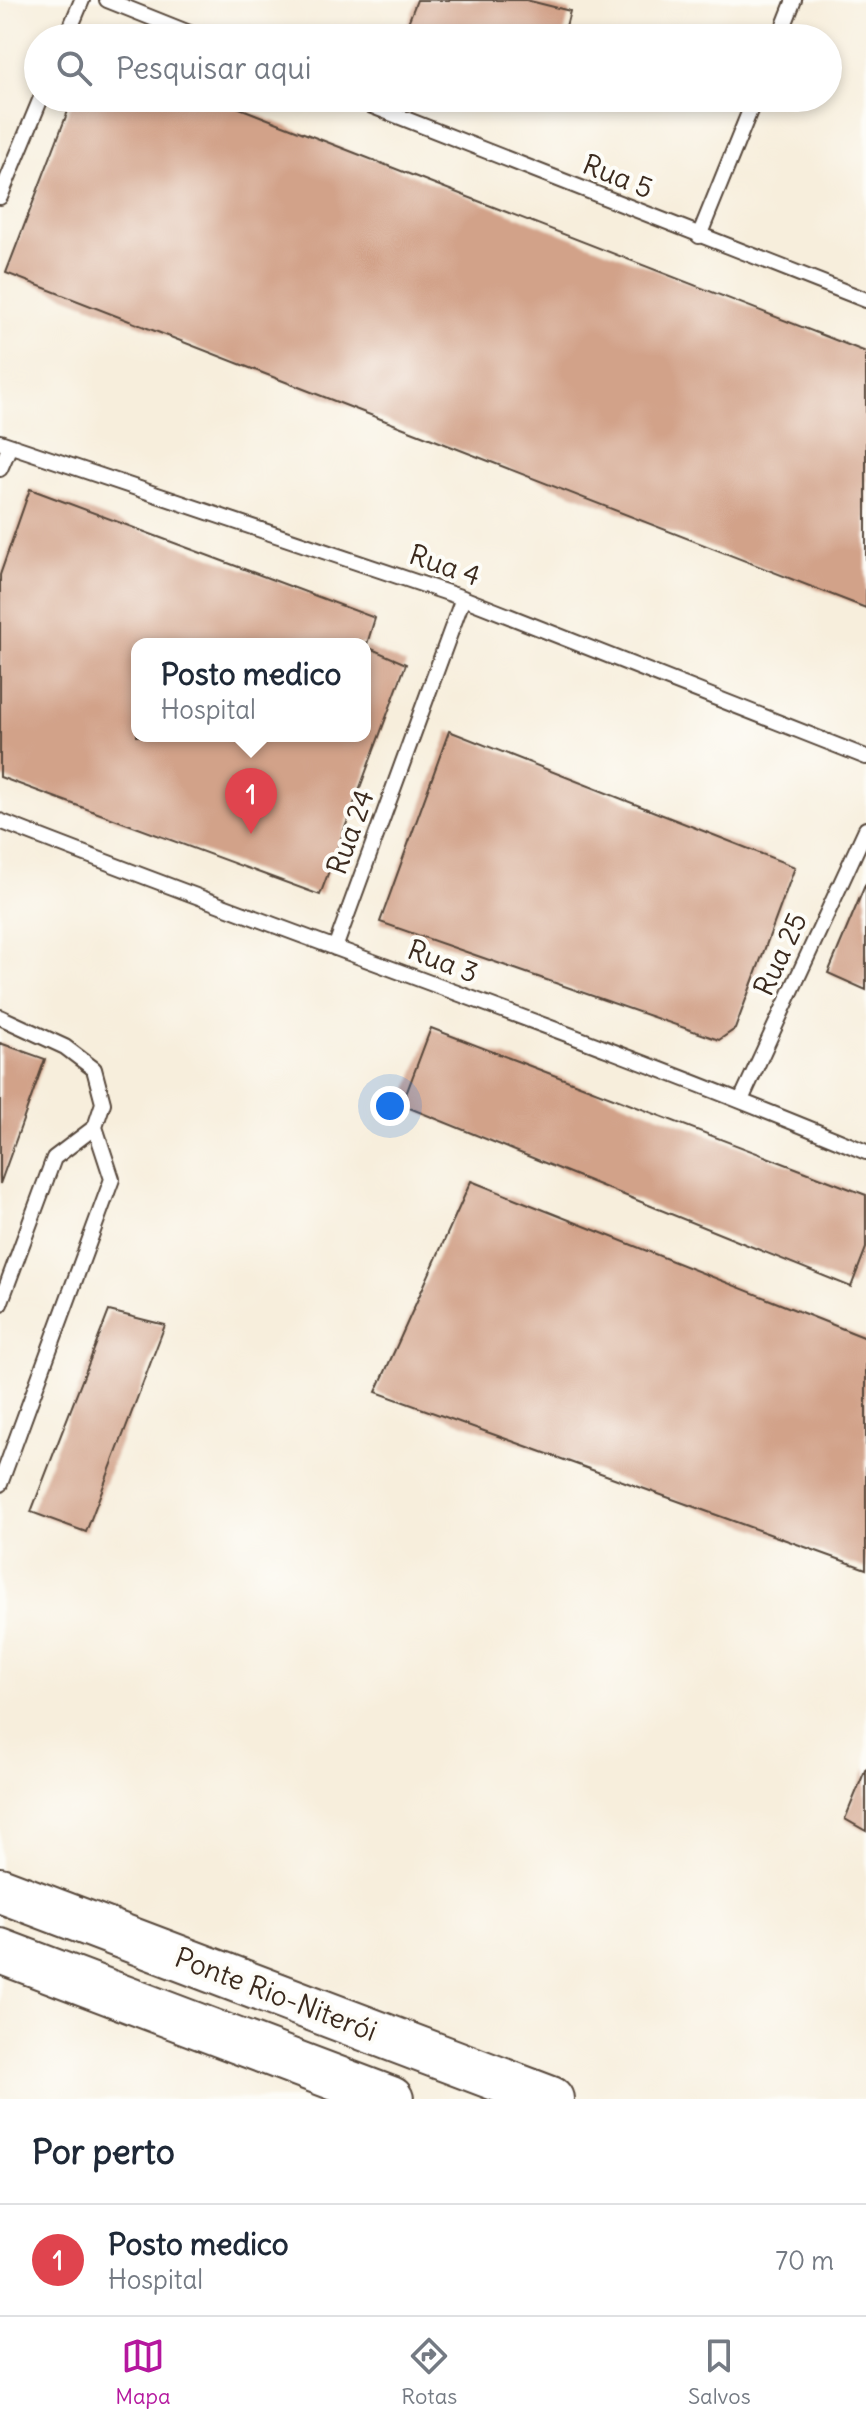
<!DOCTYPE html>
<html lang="pt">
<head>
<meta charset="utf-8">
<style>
  :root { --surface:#fff; --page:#f2f2f3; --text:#1f2937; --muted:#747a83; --line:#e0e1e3; --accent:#b5179e }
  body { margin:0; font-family:Delius,sans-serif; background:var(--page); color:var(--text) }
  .you { position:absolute; left:390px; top:1106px; width:28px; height:28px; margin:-20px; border:6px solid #fff; border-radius:50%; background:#1a73e8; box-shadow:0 0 0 12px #1a73e833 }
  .badge { display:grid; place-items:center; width:52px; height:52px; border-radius:50%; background:var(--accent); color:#fff; font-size:26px; font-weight:700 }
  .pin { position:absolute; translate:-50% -66px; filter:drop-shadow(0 2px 4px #0008) }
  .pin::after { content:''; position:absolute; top:42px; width:28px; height:24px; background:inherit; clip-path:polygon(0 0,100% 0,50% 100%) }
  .popup { position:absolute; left:131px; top:638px; width:240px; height:104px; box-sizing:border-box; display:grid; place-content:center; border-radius:16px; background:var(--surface); filter:drop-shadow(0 2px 6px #0005); font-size:26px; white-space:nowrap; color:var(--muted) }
  .popup b { font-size:30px; color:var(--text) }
  .popup::after { content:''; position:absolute; left:50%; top:100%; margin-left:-16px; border:16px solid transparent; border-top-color:var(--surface) }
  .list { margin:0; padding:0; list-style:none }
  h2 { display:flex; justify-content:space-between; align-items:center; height:104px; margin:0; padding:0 32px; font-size:34px }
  h2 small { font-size:26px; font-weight:400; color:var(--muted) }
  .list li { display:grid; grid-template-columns:52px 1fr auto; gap:24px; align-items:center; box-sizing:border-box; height:112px; padding:0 32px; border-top:2px solid var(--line) }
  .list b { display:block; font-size:30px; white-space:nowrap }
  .list p { margin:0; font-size:26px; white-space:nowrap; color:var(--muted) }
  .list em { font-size:26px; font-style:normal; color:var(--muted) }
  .icon { flex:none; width:44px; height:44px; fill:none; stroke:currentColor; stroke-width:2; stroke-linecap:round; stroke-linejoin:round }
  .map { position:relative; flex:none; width:866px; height:2099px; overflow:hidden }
  .search { position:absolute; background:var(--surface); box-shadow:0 4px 12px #0003; left:24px; right:24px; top:24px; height:88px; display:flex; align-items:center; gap:20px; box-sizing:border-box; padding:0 28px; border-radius:44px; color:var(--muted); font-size:30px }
  .sheet { height:216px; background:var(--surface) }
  nav { display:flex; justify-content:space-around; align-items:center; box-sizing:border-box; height:112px; border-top:2px solid var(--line); background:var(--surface); font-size:22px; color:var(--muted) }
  nav a { display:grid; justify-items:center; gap:4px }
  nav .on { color:var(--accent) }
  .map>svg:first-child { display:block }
  .building { fill:#d2a289 }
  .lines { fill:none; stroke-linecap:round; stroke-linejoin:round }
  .lane-casing { stroke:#57473a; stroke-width:18 }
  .highway-casing { stroke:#57473a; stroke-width:48 }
  .lane { stroke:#fff; stroke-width:14 }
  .highway { stroke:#fff; stroke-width:44 }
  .labels { text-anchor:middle; stroke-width:8; stroke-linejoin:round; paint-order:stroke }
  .street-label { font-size:28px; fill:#3b2a1e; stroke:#fdfcf7 }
</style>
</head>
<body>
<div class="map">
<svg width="866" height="2099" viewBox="0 0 866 2099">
  <rect width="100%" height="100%" fill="#fdfcf7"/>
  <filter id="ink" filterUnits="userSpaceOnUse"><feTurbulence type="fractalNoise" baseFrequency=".0125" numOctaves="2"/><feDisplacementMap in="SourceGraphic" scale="16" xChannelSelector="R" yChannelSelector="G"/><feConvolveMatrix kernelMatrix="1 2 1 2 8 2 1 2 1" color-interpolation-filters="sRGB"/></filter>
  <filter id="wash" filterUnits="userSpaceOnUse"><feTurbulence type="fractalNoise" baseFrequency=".006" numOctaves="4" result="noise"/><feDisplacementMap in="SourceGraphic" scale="32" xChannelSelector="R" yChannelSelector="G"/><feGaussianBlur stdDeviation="1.8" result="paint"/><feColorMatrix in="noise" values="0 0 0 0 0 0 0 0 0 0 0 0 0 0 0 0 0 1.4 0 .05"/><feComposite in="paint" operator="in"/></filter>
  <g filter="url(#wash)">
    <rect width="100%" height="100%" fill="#f7eedc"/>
    <g id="blocks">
      <!-- building -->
      <path class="building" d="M417 0H526L570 11 563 38H402Z
        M73 98H214L866 352V608L6 273Z
        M30 489 375 618 367 644H137V736H365V646L406 664 320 895 0 777V575Z
        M449 731 795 867 735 1029 719 1040 380 922Z
        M866 883V990L828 973Z
        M431 1028 866 1195V1248L851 1287 402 1105Z
        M0 1043 45 1059 0 1184Z
        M471 1181 866 1338V1569L376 1392Z
        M109 1311 165 1325 86 1532 31 1512Z
        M866 1768V1831L845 1819Z"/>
    </g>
  </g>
  <g filter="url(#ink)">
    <use href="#blocks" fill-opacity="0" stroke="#57473a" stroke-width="2"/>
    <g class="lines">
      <!-- lane casing -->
      <g class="lane-casing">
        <path id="lane" d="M107 0 202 38
          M66 38 82 0
          M779 38 794 0
          M352 98 866 300
          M0 197 41 98
          M699 236 755 98
          M0 442 463 598 866 757
          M0 469 10 446
          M0 821C287 934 581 1033 866 1152
          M335 948 463 598
          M0 1017 65 1047 94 1069 103 1103 95 1127 112 1179 0 1484
          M741 1100 866 829
          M0 1304 54 1158 95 1127"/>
      </g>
      <!-- highway casing -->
      <g class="highway-casing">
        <path id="highway" d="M0 1890 551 2099
          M0 1951 391 2099"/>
      </g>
      <!-- lane -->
      <use href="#lane" class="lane"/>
      <!-- highway -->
      <use href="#highway" class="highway"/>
    </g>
  </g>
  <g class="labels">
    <!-- street labels -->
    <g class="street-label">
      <text transform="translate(618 176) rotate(22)" y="10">Rua 5</text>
      <text transform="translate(445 565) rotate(19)" y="10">Rua 4</text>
      <text transform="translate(350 832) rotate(-70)" y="10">Rua 24</text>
      <text transform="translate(780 954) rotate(-65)" y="10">Rua 25</text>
      <text transform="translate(443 961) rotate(21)" y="10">Rua 3</text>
      <text transform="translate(276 1994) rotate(21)" y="10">Ponte Rio-Niterói</text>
    </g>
  </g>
</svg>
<div class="you"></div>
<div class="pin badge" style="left:251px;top:834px;background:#e0444e">1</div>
<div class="popup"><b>Posto medico</b>Hospital</div>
<div class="search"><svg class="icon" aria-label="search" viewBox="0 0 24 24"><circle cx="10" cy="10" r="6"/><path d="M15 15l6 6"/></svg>Pesquisar aqui</div>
</div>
<section class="sheet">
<h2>Por perto<small></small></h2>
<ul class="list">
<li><span class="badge" style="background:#e0444e">1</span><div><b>Posto medico</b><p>Hospital</p></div><em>70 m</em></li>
</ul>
</section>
<nav>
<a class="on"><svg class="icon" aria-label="map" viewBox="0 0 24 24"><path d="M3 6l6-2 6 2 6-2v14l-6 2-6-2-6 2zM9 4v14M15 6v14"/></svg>Mapa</a>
<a><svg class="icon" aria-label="directions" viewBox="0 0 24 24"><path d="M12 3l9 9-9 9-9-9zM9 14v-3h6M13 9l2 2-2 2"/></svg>Rotas</a>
<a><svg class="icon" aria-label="saved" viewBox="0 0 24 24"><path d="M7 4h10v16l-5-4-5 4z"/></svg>Salvos</a>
</nav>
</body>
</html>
